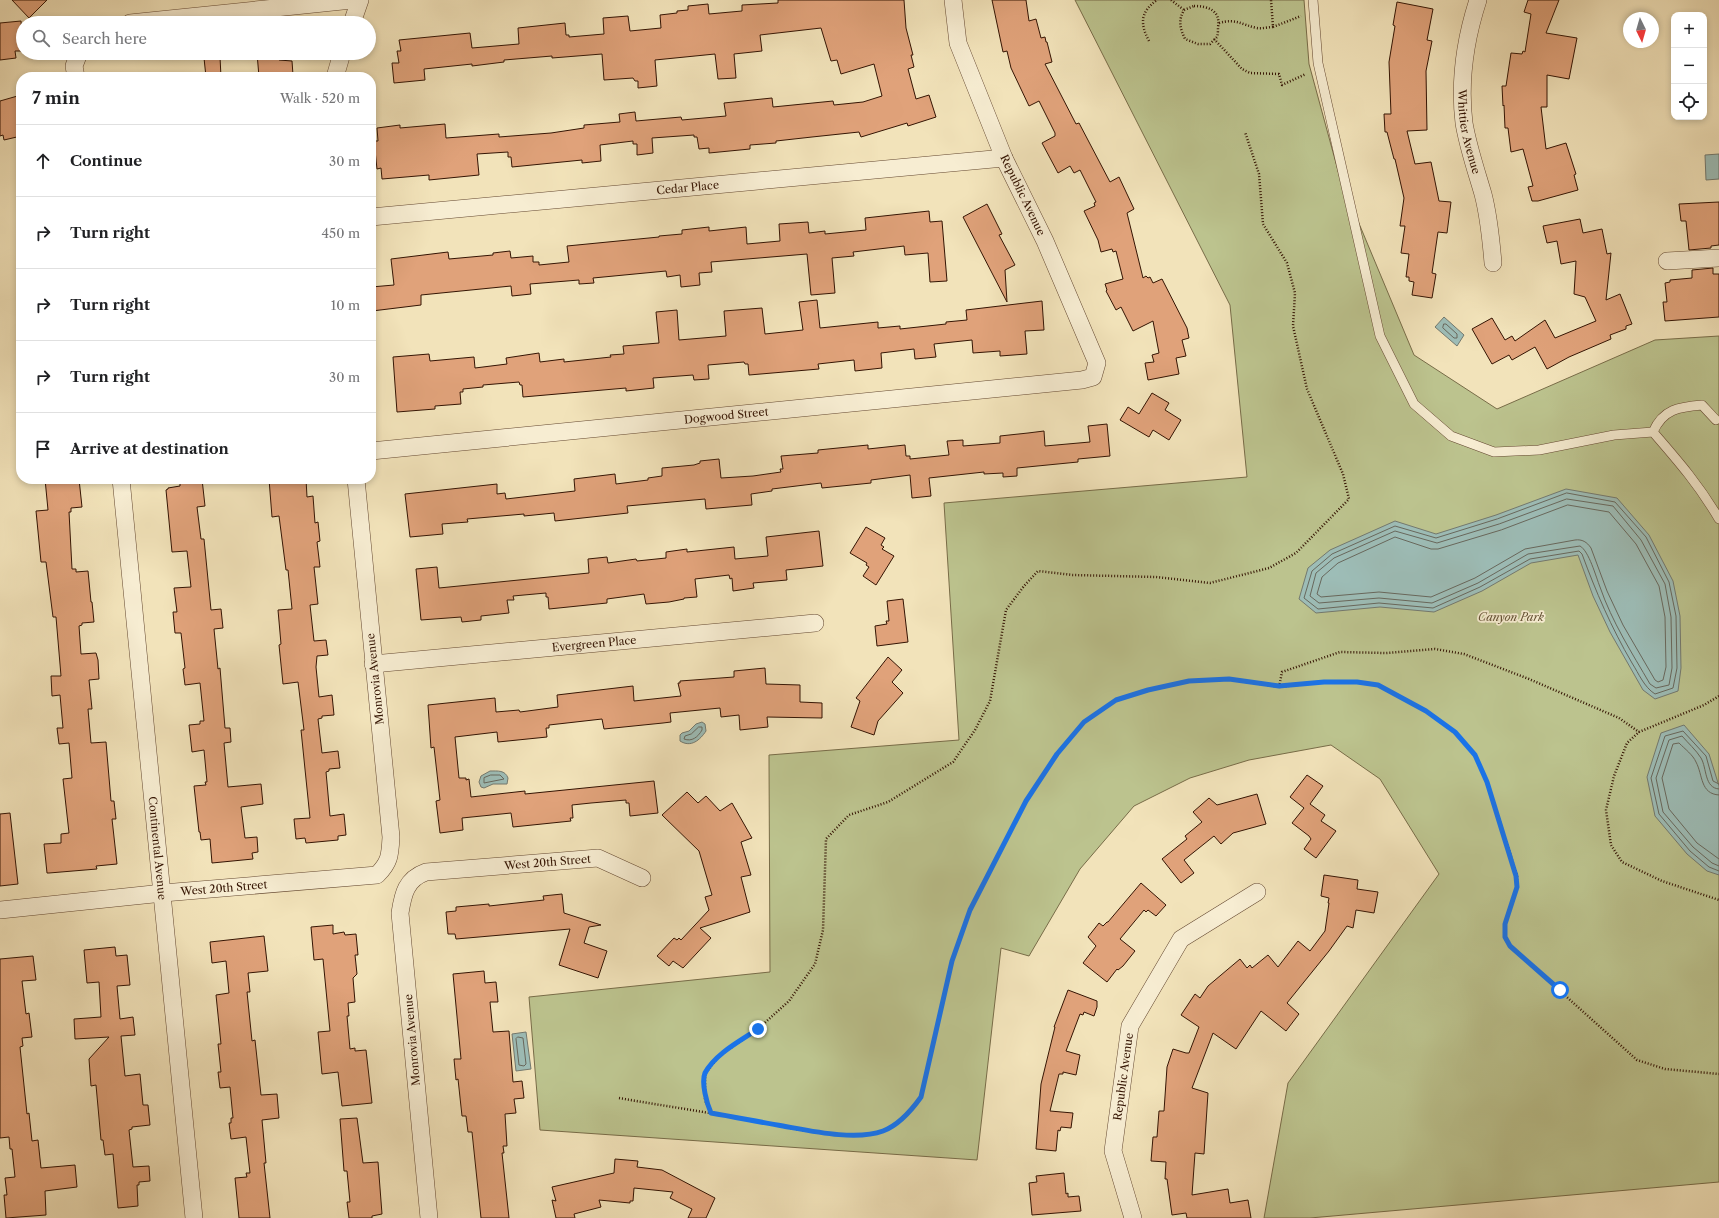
<!DOCTYPE html>
<html lang="en">
<head>
<meta charset="utf-8">
<style>
  :root { --surface:#fff; --page:#f6f6f6; --text:#202124; --muted:#757577; --line:#e0e0e0 }
  body { margin:0; font-family:"Libre Caslon Text",serif; background:var(--page); color:var(--text) }
  .controls { position:absolute; right:12px; top:12px; display:grid; overflow:hidden; border-radius:8px; box-shadow:0 2px 6px #0003 }
  .controls button { width:36px; height:36px; display:grid; place-items:center; padding:0; border:0; border-bottom:1px solid var(--line); background:var(--surface); color:var(--text); font:20px sans-serif }
  .compass { position:absolute; left:1623px; top:12px; width:36px; height:36px; border-radius:50%; background:var(--surface); box-shadow:0 2px 6px #0003; rotate:175deg }
  .stop { position:absolute; width:12px; height:12px; margin:-9px; border:3px solid #1a73e8; border-radius:50%; background:#fff }
  .stop.end { background:#1a73e8; border-color:#fff; box-shadow:0 1px 4px #0008 }
  .list { margin:0; padding:0; list-style:none }
  h2 { display:flex; justify-content:space-between; align-items:center; height:52px; margin:0; padding:0 16px; font-size:17px }
  h2 small { font-size:13px; font-weight:400; color:var(--muted) }
  .list li { display:grid; grid-template-columns:26px 1fr auto; gap:12px; align-items:center; box-sizing:border-box; height:72px; padding:0 16px; border-top:1px solid var(--line) }
  .list b { display:block; font-size:15px; white-space:nowrap }
  .list em { font-size:13px; font-style:normal; color:var(--muted) }
  .icon { flex:none; width:22px; height:22px; fill:none; stroke:currentColor; stroke-width:2; stroke-linecap:round; stroke-linejoin:round }
  .map { position:relative; flex:none; width:1719px; height:1218px; overflow:hidden }
  .search { position:absolute; background:var(--surface); box-shadow:0 2px 6px #0003; left:16px; top:16px; width:360px; height:44px; display:flex; align-items:center; gap:10px; box-sizing:border-box; padding:0 14px; border-radius:22px; color:var(--muted); font-size:15px }
  .panel { position:absolute; background:var(--surface); box-shadow:0 2px 6px #0003; left:16px; top:72px; width:360px; height:412px; border-radius:16px }
  .map>svg:first-child { display:block }
  .green { fill:#bcc38e; stroke:#786c48 }
  .water { fill:#9dbdb7; stroke:#73796f }
  .lines { fill:none; stroke-linecap:round; stroke-linejoin:round }
  .shore { stroke:#68685d; stroke-width:1 }
  .building { fill:#e0a27a; stroke:#341403 }
  .service-casing { stroke:#644831; stroke-width:10 }
  .minor-casing { stroke:#644831; stroke-width:18 }
  .path { stroke:#341403; stroke-width:2.5; stroke-dasharray:1 2; stroke-linecap:butt }
  .service { stroke:#f7edd2; stroke-width:9 }
  .minor { stroke:#f7edd2; stroke-width:17 }
  .route { stroke:#1a73e8; stroke-width:5 }
  .labels { text-anchor:middle; stroke-width:3.5; stroke-linejoin:round; paint-order:stroke }
  .street-label { font-size:11px; fill:#341403; stroke:#f7edd2 }
  .park-label { font-size:11px; font-style:italic; fill:#645134; stroke:#f7edd2 }
</style>
</head>
<body>
<div class="map">
<svg width="1719" height="1218" viewBox="0 0 1719 1218">
  <rect width="100%" height="100%" fill="#f2e3ba"/>
  <filter id="stains"><feTurbulence type="fractalNoise" baseFrequency=".005" numOctaves="4"/><feColorMatrix values="0 0 0 0 .2 0 0 0 0 .09 0 0 0 0 .02 0 0 0 .5 -.17"/></filter>
  <radialGradient id="worn" r=".72"><stop offset=".6" stop-color="#630" stop-opacity="0"/><stop offset="1" stop-color="#630" stop-opacity=".3"/></radialGradient>
  <!-- green -->
  <path class="green" d="M1075 0H1304L1309 64 1340 178 1414 355 1497 409 1655 340 1719 336V1182L1310 1218H1264L1288 1083 1439 874 1380 779 1331 745 1249 760 1190 778 1134 806 1080 869 1029 956 1001 948 977 1160 540 1130 529 997 770 972 769 755 959 740 944 503 1247 477 1230 305Z"/>
  <!-- water -->
  <path class="water" d="M1719 154V179L1706 180 1705 155Z
    M1444 317 1464 335 1457 346 1435 327Z
    M1566 489 1617 498 1649 535 1673 581 1680 616 1681 668 1678 691 1655 699 1643 690 1610 632 1593 596 1578 555 1531 563 1482 591 1434 612 1380 607 1316 613 1299 599 1308 568 1330 550 1395 521 1436 534 1496 515Z
    M702 722 705 724 706 731C700 740 691 748 680 741V735L682 733 689 731 696 724Z
    M1684 725 1709 754 1719 786V875L1707 871 1687 854 1655 816 1647 777 1661 733Z
    M490 771C498 771 505 770 508 778L507 784H493L484 788 481 787 479 782 481 776Z
    M526 1032 531 1069 516 1071 512 1034Z"/>
  <g class="lines">
    <!-- shore -->
    <path class="shore" d="M1444 324H1446L1457 334V338H1454L1443 328Z
      M1567 493 1615 502 1646 537 1669 582 1676 616 1677 668 1673 688 1655 694C1644 687 1639 674 1632 663 1611 627 1596 592 1582 554L1579 551 1530 559 1480 587 1433 608 1379 603 1318 609 1304 598 1312 571 1332 554 1395 526 1436 538 1497 519Z
      M1567 499 1613 506 1641 540 1665 584 1671 617 1672 668 1669 685 1656 688 1650 684C1632 653 1612 622 1600 587 1596 577 1589 551 1580 546L1528 554 1478 583 1432 603 1379 598 1319 603 1310 596 1316 573 1334 558 1395 531 1437 543 1499 524Z
      M1568 505 1609 512 1636 544 1659 586 1665 617 1666 667 1663 680 1658 682 1655 680 1623 625 1607 591 1591 548C1587 542 1582 539 1575 540L1525 549 1475 578 1431 597 1379 592 1321 597 1317 594 1322 577 1338 563 1395 537 1431 549H1438L1501 530Z
      M699 727H702V730C698 737 692 742 684 739L685 736 691 734Z
      M491 775H500L504 779 484 783V778Z
      M1719 784 1713 781 1706 756 1683 731 1665 736 1651 778 1659 814 1690 851 1709 867 1719 871
      M1719 789C1704 788 1707 768 1701 758 1696 750 1688 743 1682 736L1669 740 1656 778 1663 812 1693 847 1712 863 1719 866
      M1719 795C1700 794 1703 775 1696 762 1693 755 1685 749 1679 743L1673 744 1662 778 1669 809 1697 843 1719 859
      M518 1037 523 1038 526 1064 524 1066 519 1065 516 1039Z"/>
  </g>
  <!-- building -->
  <path class="building" d="M12 0H47L29 18Z
    M778 0H904L906 28 913 55H911L914 67 908 69 916 99 929 95 936 117 908 126 907 123 861 137 859 132 812 137 776 141V143L750 145V149L709 153V148L699 149 697 137H694V135L652 138 653 153 637 155V144H633V141L600 145 601 161 582 163V160L512 167 511 157H508V152L477 154 479 175 429 180V175L382 179 381 168 377 169 374 141H378L377 128 400 125V128L445 124 446 138 499 134V137L551 133 584 128V125L620 122 619 114 635 112 636 121 681 117 682 120 726 116 724 103 772 98 773 107 833 101 834 105 863 102 882 96 874 64 841 74 837 60 831 61 821 28 760 35 762 51 734 54 736 78 718 79 715 54 655 60 657 86 638 88V81H635L633 78 604 80 602 54 552 58V56L504 60V62L472 66V64L424 69 425 80 394 83 392 63H399L397 51H401L399 40 470 33 472 48 519 44 518 28 565 23 566 35H569V37L604 34 603 18 628 16 630 31 661 28 660 15 677 13V11L688 10V6L708 4 709 14 742 11V5L778 3Z
    M992 0H1026L1029 21 1036 19 1041 38 1045 37 1046 42H1047L1052 62 1045 64 1076 124 1079 123 1110 182 1119 177 1134 209 1127 213 1143 278 1146 276 1148 278 1150 277 1153 283 1162 279 1187 328 1189 338 1182 340 1186 356 1176 358 1179 374 1148 380 1145 363 1154 362 1152 355 1159 353 1153 321 1133 331 1121 307 1116 310 1106 291 1107 290 1105 284 1123 279 1116 251 1113 252 1112 249 1101 252 1098 240 1084 211 1095 206 1094 203 1096 202 1080 170 1074 173 1070 166 1058 173 1042 143 1055 136V133L1039 101 1029 106 1011 68 1007 51 1003 52Z
    M1528 0H1559L1546 33 1577 38 1569 79 1547 75V107H1541L1546 149 1566 143 1576 174 1574 175 1578 190 1538 201H1532L1528 187 1533 186 1523 149 1511 152 1508 128H1505L1504 105 1503 106 1502 86H1506L1511 53 1522 54 1523 51 1525 52 1531 14 1524 12Z
    M1397 2 1433 9 1427 40 1432 41 1426 71 1427 130 1407 131 1415 164 1431 162 1439 201 1451 202 1447 233 1438 232 1432 273 1436 274 1432 298 1412 295 1414 282 1409 281V277H1406L1409 254 1401 253 1405 226H1400L1404 198 1395 159H1394L1387 132H1385L1384 114H1391L1389 62 1395 26 1393 25Z
    M21 21 23 51H15L16 58 0 60V23Z
    M257 53H279V60L292 61 293 75 284 77H259Z
    M220 57 221 77H206L204 58Z
    M21 95V111L17 112 21 126V136L4 140 3 135 0 136V101Z
    M1719 202V245L1711 246V248L1689 250 1686 221H1681L1679 204Z
    M987 204 1002 234 999 235 1015 265 1005 270 1007 302 963 217Z
    M929 211 930 222 942 221 947 281 930 282 928 253 905 255 904 246 853 252 854 256 832 258 835 293 811 295 807 254 711 262 712 272 699 273 700 285 681 287 680 275 667 277 666 271 593 278 594 283 579 284V280L530 284 531 294 512 296 511 286 421 295V305L372 311 371 287 394 285 391 259 448 252 449 259 493 255V253L510 251 511 258 533 256V262H539V265L569 262 567 246 659 237V236L682 234V230L709 227V231L746 227 747 244 780 241 779 224 808 222 809 233 825 231V234L866 230 865 218Z
    M1580 219 1583 233 1602 229 1607 254 1611 253 1606 300 1620 294 1632 324 1626 326V329L1610 335 1611 339 1569 357 1547 369 1535 347 1512 360 1509 355 1492 364 1472 329 1492 318 1505 340 1512 336 1515 341 1545 320 1555 338 1596 321 1585 297 1574 294 1576 261 1561 264 1557 241 1547 243 1543 226Z
    M1713 268V274H1719V317L1665 321 1663 302H1667L1665 283 1670 282V280L1692 278V270Z
    M817 300 820 328 878 322V328L900 326V329L946 324V322L967 320 966 310 1042 301 1044 330 1025 331 1027 354 1000 356V351L973 353 972 340 934 344 936 357 915 359 914 349 881 353 882 368 855 371 854 360 818 364 819 369 749 375 748 364H745L744 362 708 365 709 379 694 380 693 375 653 378 654 388 626 391V388L523 397 522 385H520L519 382 483 385V387L463 389V392H460L461 404 435 406V409L397 412 393 357 429 354 430 361 474 357 475 368 507 364 506 358 539 353 540 362 564 359V362L611 357 610 355 624 354 623 346 659 343 656 312 677 310 679 340 726 336 724 311 762 308 765 334 803 330 799 302Z
    M1152 393 1169 403 1165 410 1181 420 1169 440 1153 430 1149 437 1120 420 1128 407 1139 414Z
    M1107 424 1110 456 1078 459V462L1017 468V476L1003 477V473L984 474V472L929 478 931 496 912 498 910 475 871 480V483L822 488 821 483 772 489V491L751 494 752 505 706 509 705 499 627 506 628 513 555 521 554 513 524 516V514L467 519 468 522 442 524 443 534 410 537 405 494 497 484V494L505 493 506 499 575 491 574 479 615 474 616 484 648 480V478L662 476V468L694 465 700 463V461L719 459 721 478 753 476 781 472 780 469H783L781 456 818 453V450L868 445V449L905 445 906 456H910V459L949 455 947 441 963 440V446L1000 443V436L1028 433 1044 431 1045 446 1090 442 1088 426Z
    M45 479H79L82 507 71 508V512H69L72 569H76V572L88 571 91 602H92L94 622 82 623V625L79 626 81 654 96 653 98 660 99 679 89 680 92 709H88L91 743 106 742 111 801H114L116 819H112L117 864 96 866 97 869 49 873H47L44 844 61 843V834L69 833 63 779 72 778 69 743 59 744 57 728H63L60 695 52 696 51 676H61L56 617H53L46 562H41L36 511 48 510Z
    M180 479H202L205 506 197 507 201 539H204L211 610 221 609 223 628 214 629 218 669 220 668 225 728H230L231 742 224 743 228 787 261 784 263 804 241 807 245 838 257 837 258 852 252 853 253 859 212 863 210 839 201 840 200 832H199L194 786 206 785 205 782H207L204 750 192 752 189 725 200 724V721H204L200 683 185 685 183 669 185 668 181 633H175L173 612H177L174 588 191 587 187 551 172 552 166 490 168 489V488L180 486Z
    M269 479H306L307 497 313 496 315 523 318 522 320 541 317 542 320 567H314L318 604 310 605 314 641 326 640 328 655 317 656 316 667 319 697 332 695 334 715 322 716V718L318 719 322 753 338 751 340 768 329 769V771L326 772 330 816 344 814 346 835 338 836V840L306 843 305 838 296 839 294 819 310 818 301 730H304L298 682 283 684 279 645 281 644 278 610 292 609 288 570H286L279 516 272 517Z
    M866 527 885 538 881 545 884 547 882 549 894 556 876 585 863 576 869 567 866 565 867 563 850 553Z
    M819 531 823 566 786 570 787 580 753 583 754 588 733 591 732 578 730 579 729 575 695 579 697 597 684 598V599L669 602 646 604 644 594 607 599V603L549 609 548 597H546V593L513 596 514 600H507L509 613 481 616V620L462 622 461 617 421 620 416 569 437 567 439 588 589 573 588 559 607 557 608 563 636 559 637 561 666 558V552L687 549V552L734 547 735 559 768 556 766 537Z
    M903 599 908 642 877 646 875 626 887 624 886 621H889L887 601Z
    M888 657 902 670 892 682 903 693 878 721 874 735 851 727 860 701 856 698Z
    M765 668 766 684 800 685V702L822 703V718L767 717 768 727 740 730 739 715 721 717 720 708 670 713 671 722 663 723 604 729 602 719 549 725V728H546L547 737 498 742 497 732 455 737 459 778H466V780L469 779 471 797 525 791V794L654 781 658 813 630 816 629 803H626V800L591 803 572 805 573 818H570L571 821 513 827 511 813 462 818 463 830 440 833 436 801 440 800 434 747 431 748 428 705 495 698 496 712 519 710 520 712 558 707 557 695 633 686 634 701 681 696 678 683H680V681L734 677V671Z
    M1307 775 1323 786 1310 804 1325 815 1321 821 1336 831 1316 858 1304 849 1311 839 1309 836 1292 823 1304 808 1290 797Z
    M687 792 698 803 706 796 720 811 732 803 752 838 741 842 751 875 741 877 750 912 700 928 711 938 683 968 673 961 669 966 657 956 674 938 677 940 679 938 681 940 709 910 705 897 712 895 699 851 662 815Z
    M1257 794 1266 824 1233 833 1221 844 1214 836 1184 860 1194 873 1181 883 1162 859 1187 839 1185 836 1202 822 1193 812 1209 798 1217 805Z
    M10 813 18 884 0 886V814Z
    M1324 875 1358 880 1357 889 1378 892 1374 913 1356 910 1353 928 1347 926 1329 951 1287 1003 1299 1014 1286 1031 1261 1011 1236 1049 1213 1033 1192 1088 1208 1093 1204 1154 1195 1153 1192 1195 1228 1189 1230 1203 1248 1200 1251 1218H1187L1186 1213 1172 1215 1167 1179H1165L1166 1162 1151 1161 1153 1137H1157L1159 1111H1164L1167 1067 1173 1049 1186 1053H1189L1199 1027 1181 1015 1195 994 1200 998 1208 986 1240 959 1247 968 1250 965 1252 968 1268 955 1278 967 1298 941 1310 951 1325 931 1329 903H1328L1329 898 1321 896Z
    M1141 883 1166 905 1156 916 1148 910 1146 912 1144 910 1120 939 1135 951 1123 966 1118 970 1117 969 1107 982 1083 963 1096 946 1088 937 1099 923 1103 926 1107 922H1108Z
    M562 894 564 913 601 925 589 927 584 943 607 951 598 978 559 965 570 929 456 939 455 934H448L446 912 456 911V907L489 904V906L544 900 543 896Z
    M333 925V934L344 932 345 935 356 934 358 955H355L357 974 353 978 355 1002 348 1003 349 1016H347L350 1049 355 1048V1051L366 1050 372 1103 342 1106 338 1072 322 1074 318 1032 330 1031 323 959 314 960 311 927Z
    M264 936 268 971 248 973 250 992H247L252 1041 255 1040 261 1095 277 1094 279 1118 262 1120 266 1163H264L270 1218H239L235 1178 247 1177 246 1173H250L246 1137 231 1139 229 1123H231V1118H233L230 1087 220 1088 218 1072H221L218 1044H221L216 995 229 993 226 961 212 963 210 942Z
    M115 947 116 956 127 955 130 985 117 986 120 1019 133 1017 135 1035 121 1036 125 1076 140 1074 143 1105H148L150 1125 132 1127V1129L129 1130 133 1167 149 1166 150 1181 139 1182V1185H137L138 1206 118 1208 113 1154 105 1155 103 1140H101L96 1085 91 1086 89 1059 109 1037 75 1039 74 1019 101 1017 99 982 87 983 84 950Z
    M33 956 36 980 22 981 26 1014 29 1013 32 1037 22 1038 23 1046 20 1047 27 1114 29 1113 32 1141 38 1140 41 1168 75 1165 77 1187 45 1191 46 1215 6 1218 4 1195H7L5 1178 15 1177 12 1149H10L9 1137 0 1138V959Z
    M484 971 485 983 496 982 498 1002H490L493 1032 509 1031 513 1082 522 1081 524 1098 514 1099 516 1113 505 1114 507 1146H503L504 1153H502L509 1218H481L472 1132H468L466 1116H462L458 1079 456 1080 454 1059H461L453 974Z
    M1068 990 1097 1001V1007L1094 1016 1084 1012 1083 1015 1080 1014 1066 1051 1080 1055 1076 1075 1063 1072V1074H1059L1050 1111 1073 1113 1071 1128 1061 1127 1060 1131 1058 1130 1056 1151 1036 1149 1041 1084 1055 1027H1054Z
    M357 1118 363 1163 378 1162 382 1214 372 1216V1218H349L347 1202H350L347 1171H344L340 1119Z
    M615 1159 638 1161 637 1167 662 1170 715 1198 706 1218H688L692 1209 670 1198 673 1192 634 1188 633 1201H630V1203L599 1200 601 1207 574 1214 575 1218H556L552 1200 556 1201 552 1187 614 1173Z
    M1064 1173 1066 1194 1068 1193V1197L1079 1196 1081 1211 1032 1215 1029 1183 1037 1182 1036 1176Z"/>
  <g class="lines">
    <!-- service casing -->
    <g class="service-casing">
      <path id="service" d="M1313 0 1318 63 1380 336 1414 404 1451 436 1494 452 1539 450 1614 435 1653 432
        M1716 420 1702 405C1679 407 1663 409 1653 432 1679 462 1699 485 1719 519"/>
    </g>
    <!-- minor casing -->
    <g class="minor-casing">
      <g id="minor">
        <path id="s1" d="M1478 0C1465 40 1459 81 1464 123 1468 147 1476 170 1483 194 1489 217 1491 239 1493 263"/>
        <path d="M130 23 352 0"/>
        <path d="M352 23 360 0"/>
        <path d="M76 77 74 66 79 53"/>
        <path d="M335 77 342 53"/>
        <path id="s2" d="M371 217 1004 158"/>
        <path d="M1667 261 1719 258"/>
        <path id="s3" d="M371 451 1082 380 1093 377 1097 363 1045 241 1004 158 958 43 953 0"/>
        <path id="s4" d="M121 479 194 1218"/>
        <path id="s5" d="M373 664 815 623"/>
        <path id="s6" d="M0 910 163 893 377 875C390 862 390 855 391 837L356 479"/>
        <path id="s7" d="M429 1218 400 913C403 894 406 879 426 872L598 858 642 878"/>
        <path id="s8" d="M1133 1218 1113 1151 1130 1026 1181 939 1257 892"/>
      </g>
    </g>
    <!-- path -->
    <path class="path" d="M1171 0 1184 10
      M1194 6C1207 6 1221 10 1218 27 1218 30 1218 34 1217 37 1215 39 1212 42 1210 44H1198L1185 39C1180 28 1178 21 1184 10Z
      M1219 23C1236 18 1242 25 1257 28 1262 29 1268 27 1273 27L1271 0
      M1273 27 1301 16
      M1214 39 1242 69 1250 73 1279 74 1282 85 1306 74
      M1149 41C1140 24 1140 12 1157 0
      M1279 687 1282 672 1340 652 1386 653 1435 649 1464 654 1529 679 1619 718 1639 732
      M1719 696 1704 705 1639 732 1627 743 1614 776 1606 810 1611 845 1622 862 1662 881 1719 900
      M619 1098C659 1105 699 1111 739 1118 774 1124 851 1144 883 1131 899 1124 911 1111 921 1097L952 961 970 910 1026 801 1057 754 1084 722 1116 700 1148 690 1189 681 1229 679 1279 687 1324 682H1357L1378 685 1426 711 1455 733 1475 755 1487 782 1517 875V887L1505 924V937L1510 946 1637 1060 1665 1069 1719 1074
      M711 1113 705 1100V1074L719 1056 758 1029 789 1001 815 964 823 930 826 839 849 815 888 802 953 762 975 730 990 701 1006 610 1024 586 1038 571 1073 575 1156 577 1210 583 1269 568 1296 553 1349 499 1343 474 1307 389 1293 326 1295 293 1287 263 1263 224 1259 174 1245 132"/>
    <!-- service -->
    <use href="#service" class="service"/>
    <!-- minor -->
    <use href="#minor" class="minor"/>
  </g>
  <g class="lines">
    <!-- route -->
    <path class="route" d="M758 1029C740 1041 715 1054 705 1073 701 1083 707 1104 711 1113 735 1117 759 1122 783 1126 811 1131 856 1141 883 1131 899 1125 911 1111 921 1097L952 961 970 910 1026 801 1057 754 1084 722 1116 700 1148 690 1189 681 1229 679 1279 686 1324 682H1357L1378 685 1426 711 1455 732 1475 755 1487 782 1516 876 1517 887 1505 924V937L1510 946 1560 990"/>
  </g>
  <g class="labels">
    <!-- street labels -->
    <g class="street-label">
      <text dy="4" stroke="none"><textPath href="#s1" startOffset="134">Whittier Avenue</textPath></text>
      <text dy="4" stroke="none"><textPath href="#s2" startOffset="318">Cedar Place</textPath></text>
      <text transform="translate(1023 195) rotate(64)" y="4">Republic Avenue</text>
      <text dy="4" stroke="none"><textPath href="#s3" startOffset="357">Dogwood Street</textPath></text>
      <text dy="4" stroke="none"><textPath href="#s5" startOffset="222">Evergreen Place</textPath></text>
      <text transform="translate(375 679) rotate(-96)" y="4">Monrovia Avenue</text>
      <text dy="4" stroke="none"><textPath href="#s4" startOffset="371">Continental Avenue</textPath></text>
      <text dy="4" stroke="none"><textPath href="#s7" startOffset="480">West 20th Street</textPath></text>
      <text dy="4" stroke="none"><textPath href="#s6" startOffset="225">West 20th Street</textPath></text>
      <text transform="translate(412 1040) rotate(-95)" y="4">Monrovia Avenue</text>
      <text dy="4" stroke="none"><textPath href="#s8" startOffset="145">Republic Avenue</textPath></text>
    </g>
    <!-- park labels -->
    <g class="park-label">
      <text x="1511" y="621">Canyon Park</text>
    </g>
  </g>
  <rect width="100%" height="100%" filter="url(#stains)"/>
  <rect width="100%" height="100%" fill="url(#worn)"/>
</svg>
<div class="controls">
<button>+</button>
<button>−</button>
<button><svg class="icon" aria-label="locate" viewBox="0 0 24 24"><circle cx="12" cy="12" r="6"/><path d="M12 2v4M12 18v4M2 12h4M18 12h4"/></svg></button>
</div>
<svg class="compass" viewBox="-18 -18 36 36"><path d="M0-13l5 13h-10z" fill="#e53935"/><path d="M0 13l5-13h-10z" fill="#757577"/></svg>
<div class="stop" style="left:1560px;top:990px"></div>
<div class="stop end" style="left:758px;top:1029px"></div>
<div class="search"><svg class="icon" aria-label="search" viewBox="0 0 24 24"><circle cx="10" cy="10" r="6"/><path d="M15 15l6 6"/></svg>Search here</div>
<section class="panel">
<h2>7 min<small>Walk · 520 m</small></h2>
<ul class="list">
<li><svg class="icon" aria-label="ahead" viewBox="0 0 24 24"><path d="M12 20V5M6 11l6-6 6 6"/></svg><div><b>Continue</b></div><em>30 m</em></li>
<li><svg class="icon" aria-label="right" viewBox="0 0 24 24"><path d="M7 20v-9h11M14 6l5 5-5 5"/></svg><div><b>Turn right</b></div><em>450 m</em></li>
<li><svg class="icon" aria-label="right" viewBox="0 0 24 24"><path d="M7 20v-9h11M14 6l5 5-5 5"/></svg><div><b>Turn right</b></div><em>10 m</em></li>
<li><svg class="icon" aria-label="right" viewBox="0 0 24 24"><path d="M7 20v-9h11M14 6l5 5-5 5"/></svg><div><b>Turn right</b></div><em>30 m</em></li>
<li><svg class="icon" aria-label="arrive" viewBox="0 0 24 24"><path d="M6 21V4h12l-3 4 3 4H6"/></svg><div><b>Arrive at destination</b></div></li>
</ul>
</section>
</div>
</body>
</html>
